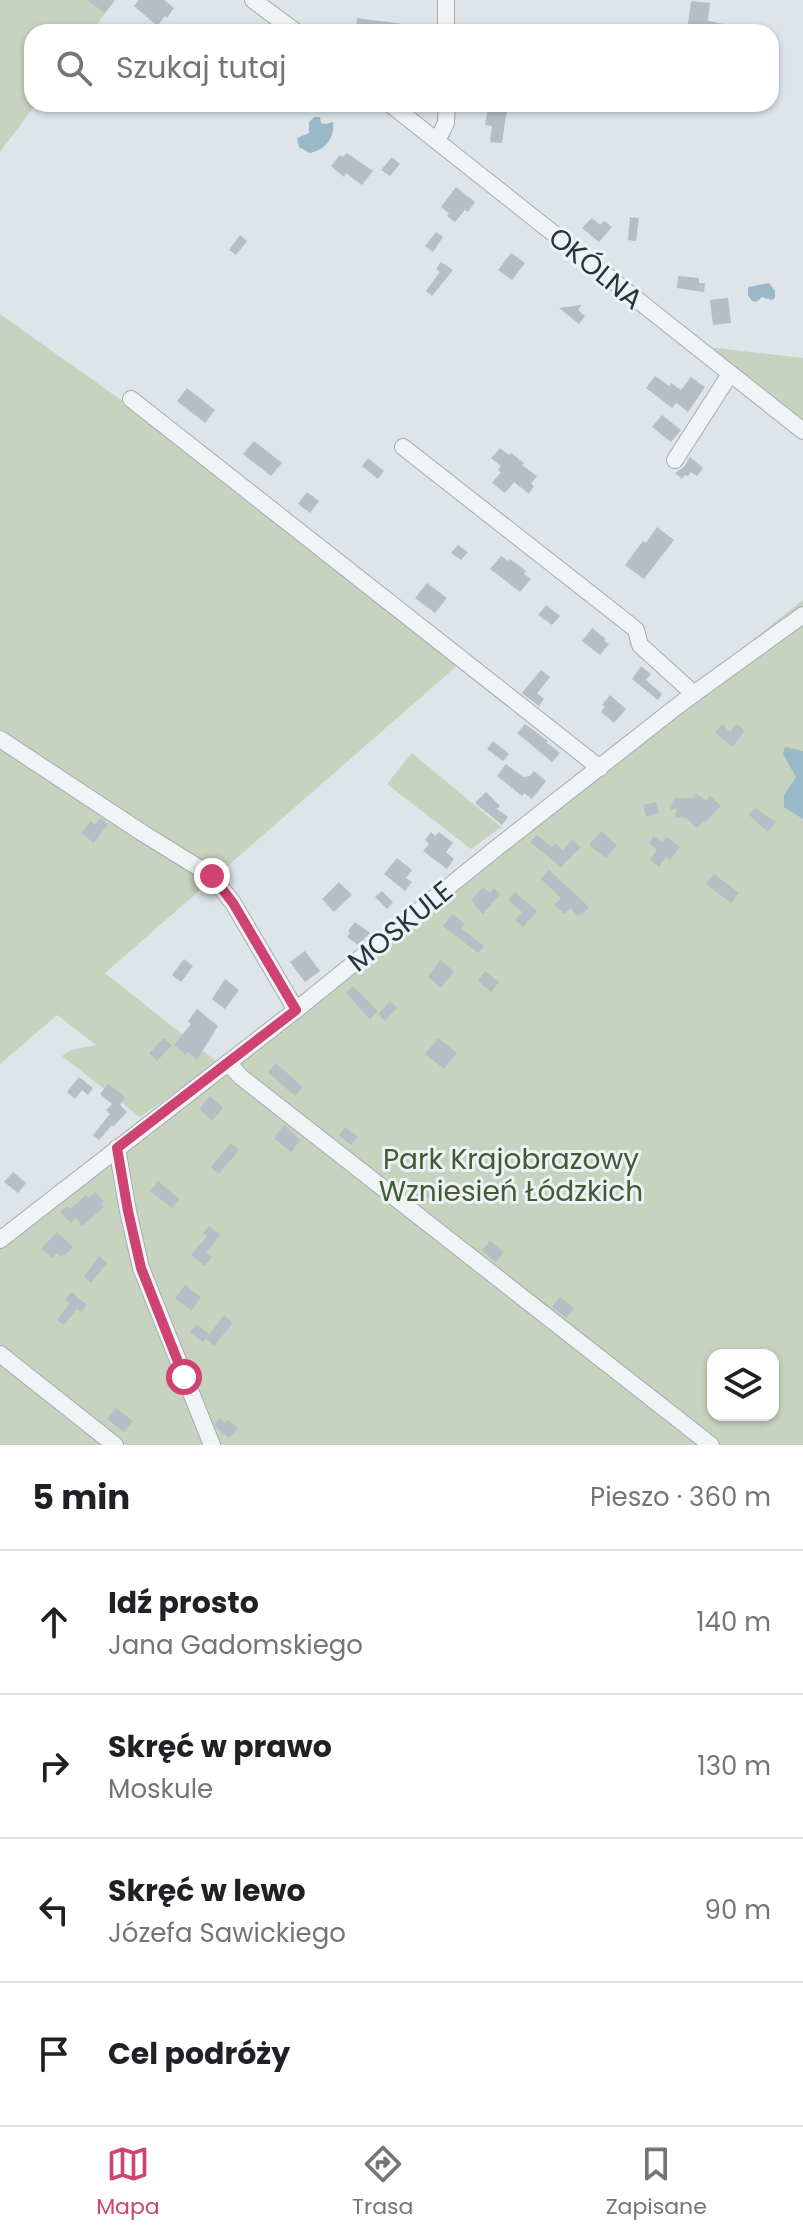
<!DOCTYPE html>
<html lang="pl">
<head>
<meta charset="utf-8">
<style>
  :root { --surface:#fff; --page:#f6f6f6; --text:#202124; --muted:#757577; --line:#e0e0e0; --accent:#ce4371 }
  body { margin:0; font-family:Poppins,sans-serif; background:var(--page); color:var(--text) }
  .controls { position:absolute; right:24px; bottom:24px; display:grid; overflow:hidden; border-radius:16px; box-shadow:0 2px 6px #0004 }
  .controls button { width:72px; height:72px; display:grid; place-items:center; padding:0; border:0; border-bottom:2px solid var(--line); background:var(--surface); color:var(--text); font:40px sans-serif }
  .stop { position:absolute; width:24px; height:24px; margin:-18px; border:6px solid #ce4371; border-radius:50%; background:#fff }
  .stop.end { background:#ce4371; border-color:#fff; box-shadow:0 2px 8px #0008 }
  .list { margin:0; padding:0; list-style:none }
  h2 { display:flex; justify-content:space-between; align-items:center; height:104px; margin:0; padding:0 32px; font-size:34px }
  h2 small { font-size:26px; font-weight:400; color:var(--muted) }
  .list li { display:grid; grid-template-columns:52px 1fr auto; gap:24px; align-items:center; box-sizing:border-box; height:144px; padding:0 32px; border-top:2px solid var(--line) }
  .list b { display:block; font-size:30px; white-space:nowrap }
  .list p { margin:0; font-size:26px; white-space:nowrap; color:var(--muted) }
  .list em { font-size:26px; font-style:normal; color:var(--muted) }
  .icon { flex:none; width:44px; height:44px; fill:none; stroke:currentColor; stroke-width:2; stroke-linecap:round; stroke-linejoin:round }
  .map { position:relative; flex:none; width:803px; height:1445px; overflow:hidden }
  .search { position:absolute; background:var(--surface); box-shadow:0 2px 6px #0004; left:24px; right:24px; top:24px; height:88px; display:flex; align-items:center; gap:20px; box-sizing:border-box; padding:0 28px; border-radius:24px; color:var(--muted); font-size:30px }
  .sheet { height:680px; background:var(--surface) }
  nav { display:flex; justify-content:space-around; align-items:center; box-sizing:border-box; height:112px; border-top:2px solid var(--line); background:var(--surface); font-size:22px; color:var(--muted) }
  nav a { display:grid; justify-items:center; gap:4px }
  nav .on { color:var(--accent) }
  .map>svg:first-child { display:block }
  .green { fill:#c7d2bf; fill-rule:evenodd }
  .water { fill:#99b8c8 }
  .building { fill:#b6bec5 }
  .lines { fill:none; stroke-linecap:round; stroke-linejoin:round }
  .minor-casing { stroke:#a3acb2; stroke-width:18 }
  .minor { stroke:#f1f4f6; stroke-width:16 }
  .route { stroke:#ce4371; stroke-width:10 }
  .labels { text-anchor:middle; stroke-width:6; stroke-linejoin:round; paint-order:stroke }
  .street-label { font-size:28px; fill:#27343f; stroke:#eef2f5 }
  .park-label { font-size:28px; fill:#435a35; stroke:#eef2f5 }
</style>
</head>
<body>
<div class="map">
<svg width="803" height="1445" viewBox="0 0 803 1445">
  <rect width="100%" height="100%" fill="#dee4e8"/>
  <!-- green -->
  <path class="green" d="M0 0H115L91 32H32V104H36L0 152Z
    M0 314 315 538 467 657 105 973 216 1061 192 1081 140 1117 62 1056 71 1050 96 1045 57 1015 0 1064Z
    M689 345 803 358V435Z
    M803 600V1445H0V1236ZM713 1355H773V1415H713Z
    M412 753 501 827 471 849 387 784Z"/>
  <!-- water -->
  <path class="water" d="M314 117H320L321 123 326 124 333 122C335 137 326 150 310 153L299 147 297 138 309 133V122Z
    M769 283 775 291V298L772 300 762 297 756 302 752 301 748 295V287Z
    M785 747 803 751V819L784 807V795L796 777 783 754Z"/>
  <!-- building -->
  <path class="building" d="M87 0H115L105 13Z
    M139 0H164L174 8 167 18 165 16 158 25H156L134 6Z
    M691 1 710 3 708 21 724 24 723 32 687 31Z
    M357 18 418 26 417 32H378L379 30 356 27Z
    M488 107 507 109 502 143 490 142 492 126 485 125Z
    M347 153 373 171 362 185 346 173 344 177 331 166 340 155 343 157Z
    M392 157 400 164 390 176 381 170Z
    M456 187 475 202 468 212 465 210 455 222 447 216 449 213 441 207Z
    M630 217 639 218 636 241 628 240Z
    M592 218 600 225 604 221 612 227 599 242 582 228Z
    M436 232 443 237 433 252 425 246Z
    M240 235 247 241 236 255 229 250Z
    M511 253 525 263 512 280 498 270Z
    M441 262 453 270 432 296 426 291 440 272 436 269Z
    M678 276 699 278V283H705L704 292 677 288Z
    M728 298 731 323 713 325 710 300Z
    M582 305 578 310 585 316 579 324 559 308Z
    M655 376 669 386 671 383 681 390 691 377 705 387 688 412 676 403 672 408 646 388Z
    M187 388 215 410 205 423 177 401Z
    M662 415 681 430 671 442 652 427Z
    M254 441 282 463 271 476 243 454Z
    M500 448 509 455 511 453 524 463 522 465 537 476 531 484 534 486 529 494 514 482 505 493 492 483 501 472 498 470 501 466 491 458Z
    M690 457 703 468 697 476 691 472 688 476 685 475 682 479 675 473 684 467Z
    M368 458 384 471 378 479 362 466Z
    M307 492 319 501 310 513 298 504Z
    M657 527 674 540 644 579 625 565 643 541 646 543Z
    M458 545 468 552 461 560 451 553Z
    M501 556 508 561 510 559 526 571 524 574 531 579 520 592 490 569Z
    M427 583 447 598 435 613 415 598Z
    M546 605 560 616 552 625 538 615Z
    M592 628 606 639 604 640 609 644 600 655 582 641Z
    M641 666 651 674 646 680 662 694 658 700 632 679Z
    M541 670 550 677 537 693 544 699 539 706 522 693Z
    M610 695 626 709 614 723 601 712 605 707 602 705Z
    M525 724 548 741 546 742 560 753 552 762 517 733Z
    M722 724 730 732 737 724 745 731 732 747 715 732Z
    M493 741 509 754 503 761 487 749Z
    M506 764 523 777 530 776 534 771 546 781 532 799 524 793 522 796 497 776Z
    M486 792 500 806 497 809 508 817 502 825 475 803Z
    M696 794 706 800 710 796 721 806 705 823 704 821 697 828 686 818 675 817 677 808 670 810 674 798H695Z
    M656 802 659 813 646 817 643 805Z
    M755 808 776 822 768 832 749 815Z
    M100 818 108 824 94 843 81 833 91 821 95 825Z
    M601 831 617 845 606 858 589 845Z
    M431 832 435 836 439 832 453 843 446 852 454 859 447 869 423 851 429 844 425 840Z
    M537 835 552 847 555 843 563 850 572 840 581 847 561 867 530 842Z
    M654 836 662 842 667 837 680 847 670 860 666 857 659 867 650 860 657 850 649 843Z
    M397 858 412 870 406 878 412 882 405 891 384 874Z
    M549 870 589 907 583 914 577 915 570 908 565 914 554 905 561 898 541 879Z
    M714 874 739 893 731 903 706 884Z
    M339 882 352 895 334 912 322 899Z
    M483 887 490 893 494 888 500 894 483 914 474 905 475 904 471 900Z
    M382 891 393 902 387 909 375 897Z
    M515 892 537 911 523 927 515 920 522 912 508 900Z
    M452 914 465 924 461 928 484 946 478 953 443 926Z
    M355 922 370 933 358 945 347 937 350 933 348 931Z
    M305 951 320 971 305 982 290 962Z
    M184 959 193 966 181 982 172 975Z
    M440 960 454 971 441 988 428 977Z
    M485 971 499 982 491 992 478 981Z
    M225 979 239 990 225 1009 212 999Z
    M353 986 378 1011 370 1019 346 993Z
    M390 1001 397 1008 385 1021 378 1014Z
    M197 1009 218 1026 197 1060 188 1052 186 1055 174 1045 191 1024 188 1021Z
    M164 1038 172 1045 157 1061 149 1053Z
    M438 1038 457 1053 444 1069 425 1054Z
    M276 1063 303 1087 295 1096 268 1072Z
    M79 1077 93 1088 88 1095 82 1090 75 1099 67 1092Z
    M108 1084 125 1097 120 1105 127 1112 113 1127 112 1125 99 1140 93 1135 110 1114 106 1110 112 1104 100 1094Z
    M210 1096 223 1108 212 1121 199 1109Z
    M284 1125 300 1140 291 1152 274 1138Z
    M345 1127 358 1137 351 1145 339 1136Z
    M231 1143 239 1150 219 1174 211 1167Z
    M13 1172 26 1183 18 1193 4 1182Z
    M158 1181 179 1199 172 1208 150 1191Z
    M418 1182 432 1193 423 1205 408 1193Z
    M96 1192 104 1202 101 1204 104 1207 82 1226 76 1218 71 1223 60 1212 67 1206 70 1209 86 1195 89 1198Z
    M209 1226 220 1235 206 1253 212 1257 205 1266 191 1255 207 1236 203 1233Z
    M57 1232 73 1247 65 1255 64 1254 61 1257 57 1253 52 1258 41 1249Z
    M490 1241 504 1252 496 1262 482 1251Z
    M99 1256 107 1263 91 1283 84 1277Z
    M185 1285 201 1297 191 1311 175 1298Z
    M71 1292 87 1305 81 1312 77 1309 64 1325 57 1320 70 1303 65 1300Z
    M560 1297 574 1308 566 1318 552 1307Z
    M224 1315 233 1323 214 1346 206 1339Z
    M196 1324 209 1334 203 1342 190 1332Z
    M116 1408 133 1421 124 1432 107 1419Z
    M220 1418 225 1423 228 1420 238 1428 229 1438 217 1429 215 1424Z"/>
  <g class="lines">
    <!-- minor casing -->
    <g class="minor-casing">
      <path id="minor" d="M253 0 296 32
        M446 0V32
        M390 104 803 431
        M437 141 446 123 447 104
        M131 399 600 768
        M403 447 629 624 636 630 640 645 694 694
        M675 460 730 374
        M0 739 141 832 212 876 233 903 296 1010
        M228 1063 241 1077 711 1445
        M117 1148 128 1211 141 1268 212 1445
        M0 1240 296 1010 494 850 680 704 803 615
        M0 1354 115 1445"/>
    </g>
    <!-- minor -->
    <use href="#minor" class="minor"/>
  </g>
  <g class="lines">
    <!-- route -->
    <path class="route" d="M184 1377 141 1268 128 1211 117 1148 296 1010 233 903 212 876"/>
  </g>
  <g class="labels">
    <!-- street labels -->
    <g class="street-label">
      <text transform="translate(596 268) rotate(39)" y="10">OKÓLNA</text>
      <text transform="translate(400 926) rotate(-39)" y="10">MOSKULE</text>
    </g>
    <!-- park labels -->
    <g class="park-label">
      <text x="511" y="1169">Park Krajobrazowy<tspan x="511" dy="32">Wzniesień Łódzkich</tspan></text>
    </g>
  </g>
</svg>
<div class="controls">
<button><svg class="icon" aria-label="layers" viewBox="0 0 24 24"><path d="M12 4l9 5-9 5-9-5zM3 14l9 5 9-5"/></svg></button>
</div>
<div class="stop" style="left:184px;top:1377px"></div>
<div class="stop end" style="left:212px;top:876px"></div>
<div class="search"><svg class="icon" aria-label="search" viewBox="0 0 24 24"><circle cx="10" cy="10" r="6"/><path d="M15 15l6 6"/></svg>Szukaj tutaj</div>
</div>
<section class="sheet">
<h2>5 min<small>Pieszo · 360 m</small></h2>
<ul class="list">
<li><svg class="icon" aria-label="ahead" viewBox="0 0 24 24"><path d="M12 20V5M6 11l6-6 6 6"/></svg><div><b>Idź prosto</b><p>Jana Gadomskiego</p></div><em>140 m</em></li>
<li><svg class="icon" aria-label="right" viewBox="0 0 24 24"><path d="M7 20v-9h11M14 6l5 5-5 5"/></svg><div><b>Skręć w prawo</b><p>Moskule</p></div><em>130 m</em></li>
<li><svg class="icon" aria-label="left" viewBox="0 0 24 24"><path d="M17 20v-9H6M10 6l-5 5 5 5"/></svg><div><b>Skręć w lewo</b><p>Józefa Sawickiego</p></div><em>90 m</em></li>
<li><svg class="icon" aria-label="arrive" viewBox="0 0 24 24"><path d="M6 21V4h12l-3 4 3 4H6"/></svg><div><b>Cel podróży</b></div></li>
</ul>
</section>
<nav>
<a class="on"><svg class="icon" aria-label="map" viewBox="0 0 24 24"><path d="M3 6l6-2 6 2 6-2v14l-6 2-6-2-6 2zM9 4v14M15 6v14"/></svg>Mapa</a>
<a><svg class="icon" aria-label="directions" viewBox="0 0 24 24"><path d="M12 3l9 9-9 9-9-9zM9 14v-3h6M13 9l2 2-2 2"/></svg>Trasa</a>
<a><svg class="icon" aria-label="saved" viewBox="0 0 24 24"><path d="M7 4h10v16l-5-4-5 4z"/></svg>Zapisane</a>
</nav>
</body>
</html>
